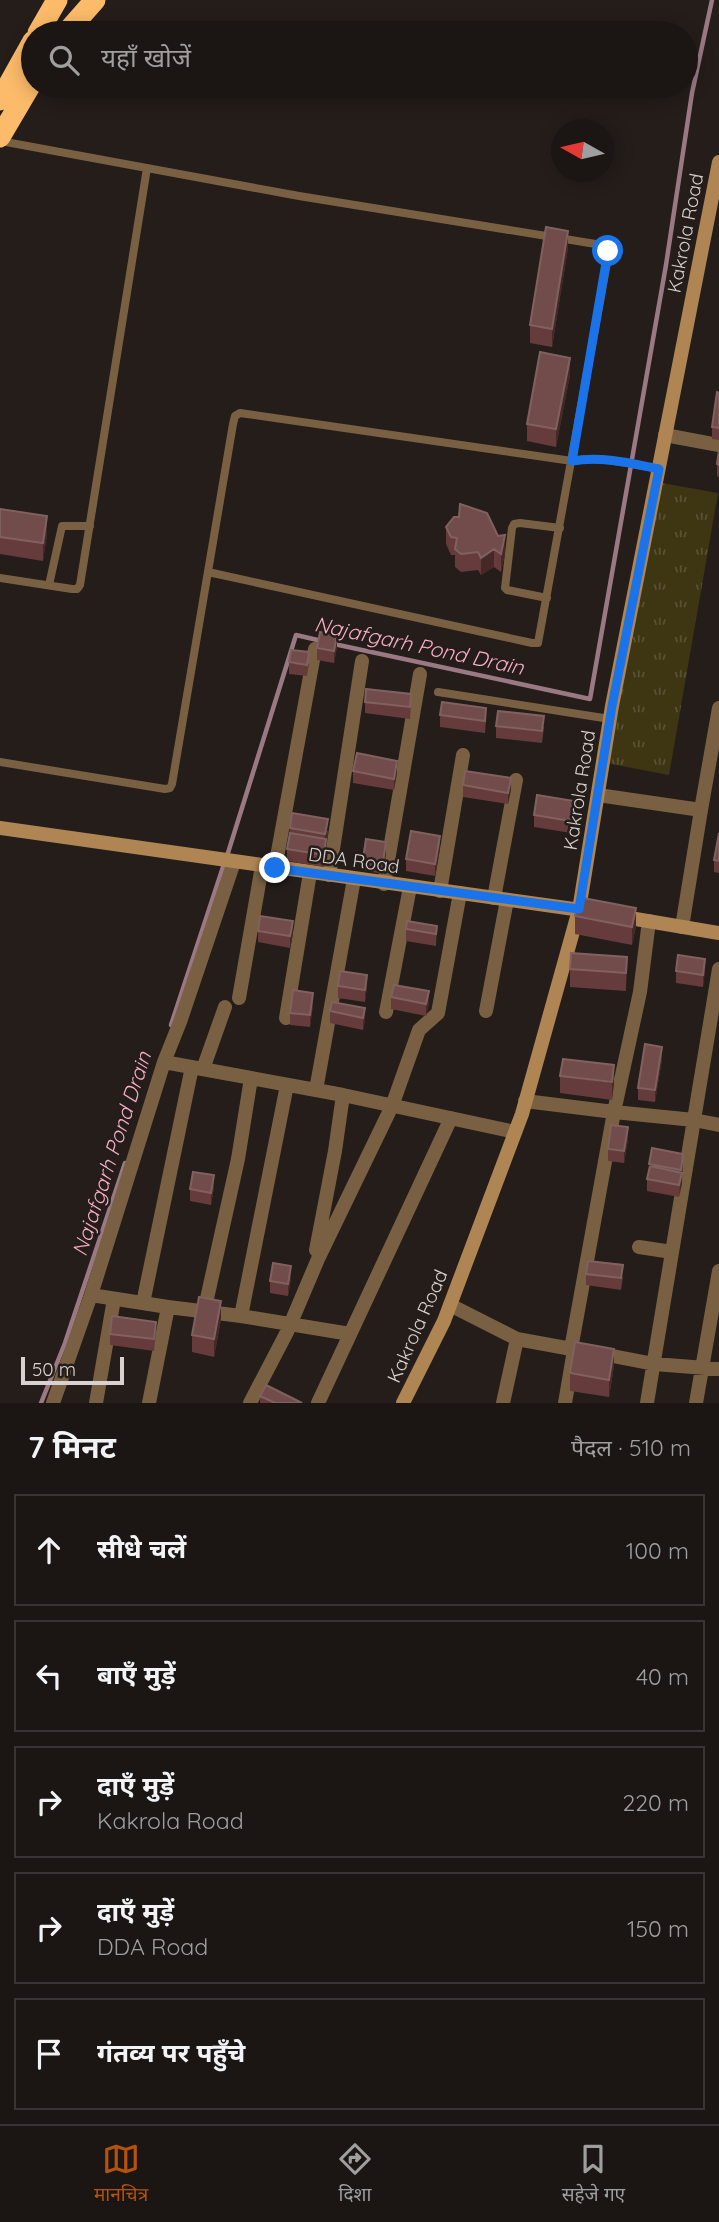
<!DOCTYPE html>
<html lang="hi">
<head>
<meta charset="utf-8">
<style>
  :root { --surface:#1b1614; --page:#241f1d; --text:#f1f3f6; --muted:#a09fa0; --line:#393534; --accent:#b45309 }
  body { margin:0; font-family:Quicksand,"Noto Sans Devanagari",sans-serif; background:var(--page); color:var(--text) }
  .compass { position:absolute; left:551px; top:119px; width:63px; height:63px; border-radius:50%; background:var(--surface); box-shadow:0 4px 18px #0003; rotate:278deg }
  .scale { position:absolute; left:21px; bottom:18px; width:103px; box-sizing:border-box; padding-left:7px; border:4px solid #d7d2d0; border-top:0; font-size:19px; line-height:24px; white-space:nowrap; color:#d7d2d0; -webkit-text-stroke:5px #241d1a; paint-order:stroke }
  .stop { position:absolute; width:21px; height:21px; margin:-16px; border:5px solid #1a73e8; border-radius:50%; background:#fff }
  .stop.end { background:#1a73e8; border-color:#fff; box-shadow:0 2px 7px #0008 }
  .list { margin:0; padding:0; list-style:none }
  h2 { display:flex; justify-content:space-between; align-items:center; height:91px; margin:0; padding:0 28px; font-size:30px }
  h2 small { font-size:23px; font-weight:400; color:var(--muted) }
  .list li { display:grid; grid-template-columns:46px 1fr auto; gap:21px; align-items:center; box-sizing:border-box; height:112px; margin:0 14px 14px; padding:0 14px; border:2px solid var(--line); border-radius:0px }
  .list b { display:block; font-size:26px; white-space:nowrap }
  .list p { margin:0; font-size:23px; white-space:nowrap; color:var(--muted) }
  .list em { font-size:23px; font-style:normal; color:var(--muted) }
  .icon { flex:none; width:38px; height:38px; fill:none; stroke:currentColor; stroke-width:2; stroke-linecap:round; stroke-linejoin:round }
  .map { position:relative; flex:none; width:719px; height:1403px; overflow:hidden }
  .search { position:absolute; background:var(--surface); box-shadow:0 4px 18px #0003; left:21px; right:21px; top:21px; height:77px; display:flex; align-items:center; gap:18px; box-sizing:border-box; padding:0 24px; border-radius:38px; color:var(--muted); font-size:26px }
  .sheet { height:721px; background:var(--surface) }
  nav { display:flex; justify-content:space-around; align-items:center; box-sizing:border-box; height:98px; border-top:2px solid var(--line); background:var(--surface); font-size:19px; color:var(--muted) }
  nav a { display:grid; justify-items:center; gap:4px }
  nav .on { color:var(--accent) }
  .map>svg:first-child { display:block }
  .grass { fill:url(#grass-tufts) }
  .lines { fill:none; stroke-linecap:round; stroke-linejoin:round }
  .stream { stroke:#9b7984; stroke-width:4.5 }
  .lane { stroke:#7a6042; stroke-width:8 }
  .street { stroke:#7a6042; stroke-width:14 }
  .secondary { stroke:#af8553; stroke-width:14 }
  .highway { stroke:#fcbb6a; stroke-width:21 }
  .wall { fill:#653c3b }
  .shaded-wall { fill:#462927 }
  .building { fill:#714c4b; stroke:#816160; stroke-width:2 }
  .route { stroke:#1a73e8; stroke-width:9 }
  .labels { text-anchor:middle; stroke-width:5; stroke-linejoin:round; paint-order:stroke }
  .street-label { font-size:19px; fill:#d7d2d0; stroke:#241d1a }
  .water-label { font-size:21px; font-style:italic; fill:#f9adc6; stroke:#241d1a }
</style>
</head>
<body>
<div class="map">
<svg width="719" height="1403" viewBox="0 0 719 1403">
  <defs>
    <pattern id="grass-tufts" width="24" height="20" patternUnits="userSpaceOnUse" patternTransform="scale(1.75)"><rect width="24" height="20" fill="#3e3513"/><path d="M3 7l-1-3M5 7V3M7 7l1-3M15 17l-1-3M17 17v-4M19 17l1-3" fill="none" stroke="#595134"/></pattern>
  </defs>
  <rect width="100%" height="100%" fill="#241d1a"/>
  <!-- grass -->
  <path class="grass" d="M662 483 718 493 669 775 606 763Z"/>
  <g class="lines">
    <!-- stream -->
    <path class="stream" d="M334 644 590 699 666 265 692 93 712 0
      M227 856 296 635 322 641
      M171 1025 224 864
      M41 1403 65 1343 125 1163"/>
    <!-- lane -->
    <path class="lane" d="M0 141 299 196 608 246 609 252 538 643H532L208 572
      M0 578 72 589H77L80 585 147 168
      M49 585 62 526H90
      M547 598 507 590 505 588 512 528 514 524 520 523 560 528
      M438 692 610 719
      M0 762 165 789 170 788 172 784 233 424 235 416 240 413 572 461C601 456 629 463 658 469"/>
    <!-- street -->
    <path class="street" d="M665 435 719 445
      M598 795 701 810 719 708
      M275 868 315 649
      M329 875 362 661
      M384 884 420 674
      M440 891 463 755
      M494 898 516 780
      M682 927 701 810
      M239 998 262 866
      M486 1011 507 900
      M386 1012 410 887
      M286 1018 310 873
      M164 1062 343 1095 515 1132
      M203 1069 225 1007
      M316 1090 354 879
      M525 1101 614 1112 640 992 649 921
      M639 1247 672 1252
      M316 1250 335 1151 343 1095
      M91 1295 168 1307
      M143 1303 192 1067
      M450 1305 517 1339 503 1403
      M204 1312 238 1159 251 1078
      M241 1316 350 1334
      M517 1339 577 1350
      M571 1349 614 1112 694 1120 719 1125
      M597 1353 654 1364 719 1369
      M53 1403 91 1295 164 1062 180 1022 234 862
      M96 1403 114 1299
      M149 1403 168 1307 241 1316 287 1085
      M250 1403 287 1332 318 1259 392 1106 419 1030 438 1013 460 893
      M318 1403 451 1118
      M565 1403 573 1356
      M647 1403 719 969
      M696 1403 719 1271"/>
    <!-- secondary -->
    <path class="secondary" d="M0 828 588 911
      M618 916 719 933
      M403 1403 444 1321 522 1114 579 910 612 706 719 162"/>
    <!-- highway -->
    <path class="highway" d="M38 33 57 0
      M66 33 95 0
      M0 100 33 41
      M0 137 33 81"/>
  </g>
  <!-- wall -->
  <path class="wall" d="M568 248 552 347 530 343V325Z
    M570 375 556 447 527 441V424Z
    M719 393V440L712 439V427Z
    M719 450V477L717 476V464Z
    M0 509 47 534 43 561 0 554Z
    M446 527 505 553 501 572 494 567 481 575 478 570 461 572 455 567V555H451L446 544Z
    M337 647 334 663 317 660V648Z
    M289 662 309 664 307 676 289 674Z
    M365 702 411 706 410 719 365 713Z
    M440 715 486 720 485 733 440 727Z
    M496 726 544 727 542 743 496 738Z
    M353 771 397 773 394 790 353 783Z
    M463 785 511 790 508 804 463 797Z
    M574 813 571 833 534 827V815Z
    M290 828 328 831 324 867 287 861V849Z
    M719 833V873L714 872V860Z
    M440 848 435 876 406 871V859Z
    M386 854 383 874 363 870V859Z
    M575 916 636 926 632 945 575 934Z
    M437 926 436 946 406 941V929Z
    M258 931 293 933 290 948 258 942Z
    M627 957 626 991 570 987V969Z
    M676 971H705L703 987 676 983Z
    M338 986 367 987 365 1002 338 998Z
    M391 997 429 1003 426 1016 391 1009Z
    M313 1005 310 1027 290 1025V1013Z
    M365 1008V1020L363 1030 330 1023V1011Z
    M662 1059 655 1102 638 1100V1088Z
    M560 1076 614 1083 612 1100 560 1093Z
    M628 1139 624 1163 608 1161V1149Z
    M652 1148 683 1166 679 1197 647 1191V1179Z
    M214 1187 211 1205 190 1201V1189Z
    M586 1274 623 1277 621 1290 586 1285Z
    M291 1278 288 1296 270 1293V1281Z
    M221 1319 214 1357 192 1352V1335Z
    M156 1333 154 1351 110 1345V1334Z
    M614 1366 609 1397 570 1391V1373Z
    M260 1396 302 1403H260Z"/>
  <!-- shaded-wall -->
  <path class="shaded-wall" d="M568 231V248L552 347V329Z
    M570 358V375L556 447V429Z
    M47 516V534L43 561V543Z
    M505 535V553L501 572V554Z
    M494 549V567L481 575V558Z
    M337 635V647L334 663V651Z
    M397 761V773L394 790V779Z
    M511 778V790L508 804V793Z
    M574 801V813L571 833V821Z
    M328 819 326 851 324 867 325 834Z
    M440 836V848L435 876V864Z
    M386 842V854L383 874V862Z
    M636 908V926L632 945V927Z
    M293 921V933L290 948V936Z
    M705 959V971L703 987V975Z
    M367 975V987L365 1002V990Z
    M429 991V1003L426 1016V1004Z
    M313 993V1005L310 1027V1015Z
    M365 1008V1020L363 1030V1018Z
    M662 1047V1059L655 1102V1090Z
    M614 1065V1083L612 1100V1082Z
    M628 1127V1139L624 1163V1151Z
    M683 1154 682 1184 679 1197 681 1170Z
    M214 1175V1187L211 1205V1193Z
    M291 1266V1278L288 1296V1284Z
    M221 1301V1319L214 1357V1339Z
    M614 1349V1366L609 1397V1380Z"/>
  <!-- building -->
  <path class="building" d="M546 227 568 231 552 329 530 325Z
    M540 352 570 358 556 429 527 424Z
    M717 392 719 393V428L712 427Z
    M719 450V465L717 464Z
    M460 504 487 513 498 536 505 535 501 554 494 549 481 558 478 552 461 554 455 549 457 538 451 537 446 527 454 517H459Z
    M0 509 47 516 43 543 0 537Z
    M320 632 337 635 334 651 317 648Z
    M291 650 309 652 307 665 289 662Z
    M366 689 411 694 410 707 365 702Z
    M442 702 486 708 485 721 440 715Z
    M498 711 544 716 542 731 496 726Z
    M357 753 397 761 394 779 353 771Z
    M465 771 511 778 508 793 463 785Z
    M537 795 574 801 571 821 534 815Z
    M292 813 328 819 325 834 290 828Z
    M411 831 440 836 435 864 406 859Z
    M290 833 326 839 324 855 287 849Z
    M719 833V861L714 860Z
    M366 839 386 842 383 862 363 859Z
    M578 897 636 908 632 927 575 916Z
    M260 916 293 921 290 936 258 931Z
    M407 921 437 926 436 934 406 929Z
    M571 953 627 957 626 973 570 969Z
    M678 955 705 959 703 975 676 971Z
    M340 971 367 975 365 990 338 986Z
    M394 985 429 991 426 1004 391 997Z
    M293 990 313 993 310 1015 290 1013Z
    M332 1002 365 1008 363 1018 330 1011Z
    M645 1044 662 1047 655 1090 638 1088Z
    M563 1059 614 1065 612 1082 560 1076Z
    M611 1125 628 1127 624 1151 608 1149Z
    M652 1148 683 1154 681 1170 649 1164Z
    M650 1166 682 1173 679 1185 647 1179Z
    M193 1172 214 1175 211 1193 190 1189Z
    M588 1261 623 1265 621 1278 586 1274Z
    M273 1263 291 1266 288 1284 270 1281Z
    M199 1297 221 1301 214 1339 192 1335Z
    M112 1316 156 1322 154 1339 110 1334Z
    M575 1342 614 1349 609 1380 570 1373Z
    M266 1385 302 1403H275L260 1396Z"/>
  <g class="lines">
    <!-- route -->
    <path class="route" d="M275 868 579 909 612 706 659 469C629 463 602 456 572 461L608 251"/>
  </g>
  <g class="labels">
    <!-- street labels -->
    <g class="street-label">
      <text transform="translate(685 233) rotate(-79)" y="7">Kakrola Road</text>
      <text transform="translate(579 790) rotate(-81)" y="7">Kakrola Road</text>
      <text transform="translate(354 860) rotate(8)" y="7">DDA Road</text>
      <text transform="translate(417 1326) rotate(-66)" y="7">Kakrola Road</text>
    </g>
    <!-- water labels -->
    <g class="water-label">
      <text transform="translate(419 646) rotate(12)" y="7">Najafgarh Pond Drain</text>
      <text transform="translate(112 1154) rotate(-72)" y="7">Najafgarh Pond Drain</text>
    </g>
  </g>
</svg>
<svg class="compass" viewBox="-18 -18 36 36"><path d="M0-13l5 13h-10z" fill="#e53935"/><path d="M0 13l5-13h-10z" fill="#a09fa0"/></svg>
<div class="scale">50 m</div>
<div class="stop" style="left:608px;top:251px"></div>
<div class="stop end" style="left:275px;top:868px"></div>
<div class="search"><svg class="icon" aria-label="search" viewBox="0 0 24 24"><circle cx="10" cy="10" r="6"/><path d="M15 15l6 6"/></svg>यहाँ खोजें</div>
</div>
<section class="sheet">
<h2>7 मिनट<small>पैदल · 510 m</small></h2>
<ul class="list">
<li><svg class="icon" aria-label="ahead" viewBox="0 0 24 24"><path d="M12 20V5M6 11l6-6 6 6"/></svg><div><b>सीधे चलें</b></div><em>100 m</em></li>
<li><svg class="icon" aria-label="left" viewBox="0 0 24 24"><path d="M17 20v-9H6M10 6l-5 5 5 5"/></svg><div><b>बाएँ मुड़ें</b></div><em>40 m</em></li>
<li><svg class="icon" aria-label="right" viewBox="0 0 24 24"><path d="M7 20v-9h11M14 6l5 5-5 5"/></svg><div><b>दाएँ मुड़ें</b><p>Kakrola Road</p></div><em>220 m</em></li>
<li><svg class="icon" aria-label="right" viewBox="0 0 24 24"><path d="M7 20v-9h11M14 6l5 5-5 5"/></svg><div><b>दाएँ मुड़ें</b><p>DDA Road</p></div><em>150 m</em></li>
<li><svg class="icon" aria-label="arrive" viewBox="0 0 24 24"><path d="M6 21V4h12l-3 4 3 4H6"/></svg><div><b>गंतव्य पर पहुँचे</b></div></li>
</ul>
</section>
<nav>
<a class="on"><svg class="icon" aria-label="map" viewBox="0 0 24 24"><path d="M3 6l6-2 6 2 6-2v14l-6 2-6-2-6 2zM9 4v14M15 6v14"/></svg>मानचित्र</a>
<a><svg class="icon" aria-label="directions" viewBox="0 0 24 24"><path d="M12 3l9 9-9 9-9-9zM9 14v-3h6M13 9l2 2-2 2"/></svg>दिशा</a>
<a><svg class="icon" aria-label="saved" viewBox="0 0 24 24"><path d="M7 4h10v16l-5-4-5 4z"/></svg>सहेजे गए</a>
</nav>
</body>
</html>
